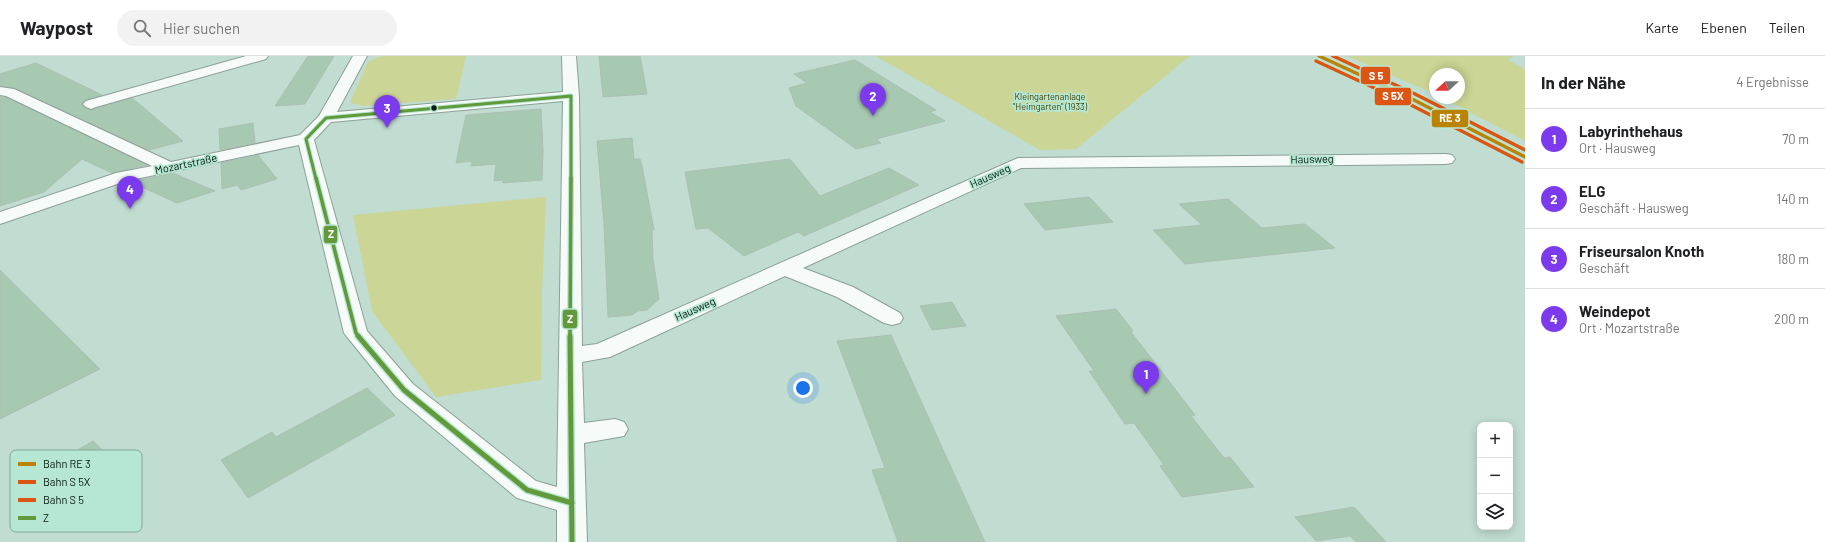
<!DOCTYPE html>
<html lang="de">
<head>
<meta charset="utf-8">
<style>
  :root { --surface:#fff; --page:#f2f2f2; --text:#202124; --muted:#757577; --line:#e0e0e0; --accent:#7c3aed }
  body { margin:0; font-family:Barlow,sans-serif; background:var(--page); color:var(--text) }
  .controls { position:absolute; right:12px; bottom:12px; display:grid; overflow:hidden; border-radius:8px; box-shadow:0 2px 10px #0003 }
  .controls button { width:36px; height:36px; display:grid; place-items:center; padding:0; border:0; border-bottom:1px solid var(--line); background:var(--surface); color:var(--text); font:20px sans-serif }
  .compass { position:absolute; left:1429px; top:12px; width:36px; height:36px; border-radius:50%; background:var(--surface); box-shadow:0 2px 10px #0003; rotate:248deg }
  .you { position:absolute; left:803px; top:332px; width:14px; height:14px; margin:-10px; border:3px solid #fff; border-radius:50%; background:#1a73e8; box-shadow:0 0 0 6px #1a73e833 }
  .badge { display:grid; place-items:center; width:26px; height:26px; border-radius:50%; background:var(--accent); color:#fff; font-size:13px; font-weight:700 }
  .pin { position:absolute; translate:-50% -33px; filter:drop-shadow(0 1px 2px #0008) }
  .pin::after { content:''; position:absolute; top:21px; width:14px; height:12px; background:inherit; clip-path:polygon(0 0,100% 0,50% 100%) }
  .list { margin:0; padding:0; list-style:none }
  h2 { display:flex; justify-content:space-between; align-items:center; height:52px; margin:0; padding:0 16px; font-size:17px }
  h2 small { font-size:13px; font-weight:400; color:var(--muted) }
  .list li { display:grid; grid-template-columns:26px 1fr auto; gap:12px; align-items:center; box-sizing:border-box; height:60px; padding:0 16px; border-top:1px solid var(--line) }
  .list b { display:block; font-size:15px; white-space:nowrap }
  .list p { margin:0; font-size:13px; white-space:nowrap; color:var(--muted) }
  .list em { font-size:13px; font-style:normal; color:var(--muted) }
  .icon { flex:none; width:22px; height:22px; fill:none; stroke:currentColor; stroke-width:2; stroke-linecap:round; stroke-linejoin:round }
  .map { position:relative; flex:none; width:1525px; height:486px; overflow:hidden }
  header { display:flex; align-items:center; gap:24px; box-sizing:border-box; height:56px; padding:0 20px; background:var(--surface); border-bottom:1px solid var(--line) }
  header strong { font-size:19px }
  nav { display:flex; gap:22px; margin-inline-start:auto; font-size:14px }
  .search { width:280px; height:36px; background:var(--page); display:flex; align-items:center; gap:10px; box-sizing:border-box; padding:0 14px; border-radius:22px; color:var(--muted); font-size:15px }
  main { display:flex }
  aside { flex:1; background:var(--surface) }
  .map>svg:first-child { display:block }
  .green { fill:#cbd595 }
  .building { fill:#a7c8b1; stroke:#adbfb4 }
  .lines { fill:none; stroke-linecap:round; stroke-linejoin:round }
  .minor-casing { stroke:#8ba098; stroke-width:2 }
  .minor { fill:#f6faf8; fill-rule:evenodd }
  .bus-1-far2-casing { stroke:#b6e7d2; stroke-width:5 }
  .bus-1-far1-casing { stroke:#b6e7d2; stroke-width:6 }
  .bus-1-casing { stroke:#b6e7d2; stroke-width:8 }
  .bus-1-far2 { stroke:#61993b; stroke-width:3 }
  .bus-1-far1 { stroke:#61993b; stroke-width:3.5 }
  .bus-1 { stroke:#61993b; stroke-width:5 }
  .rail-1-casing { stroke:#b6e7d2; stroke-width:5.5 }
  .rail-2-casing { stroke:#b6e7d2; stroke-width:5.5 }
  .rail-3-casing { stroke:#b6e7d2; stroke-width:5.5 }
  .rail-1 { stroke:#bb8305; stroke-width:3.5 }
  .rail-2 { stroke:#dd5413; stroke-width:3.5 }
  .rail-3 { stroke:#dd5413; stroke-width:3.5 }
  .bus-dot { fill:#071a13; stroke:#b6e7d2; stroke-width:1.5 }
  .labels { text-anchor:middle; stroke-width:3.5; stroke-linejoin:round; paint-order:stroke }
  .far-park-label { font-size:9px; fill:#423f00; stroke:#b6e7d2 }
  .street-label { font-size:11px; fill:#071a13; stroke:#b6e7d2 }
  .key { fill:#b6e7d2; stroke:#82aa99; stroke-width:1 }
  .key-label { font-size:11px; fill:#071a13 }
  .line-badge { stroke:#b6e7d2; stroke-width:1.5 }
  .badge-label { font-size:11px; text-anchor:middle; font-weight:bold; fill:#fff }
</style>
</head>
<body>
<header>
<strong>Waypost</strong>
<div class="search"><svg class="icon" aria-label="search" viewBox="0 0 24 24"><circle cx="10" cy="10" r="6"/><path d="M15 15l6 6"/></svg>Hier suchen</div>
<nav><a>Karte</a><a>Ebenen</a><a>Teilen</a></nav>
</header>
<main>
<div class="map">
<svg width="1525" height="486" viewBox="0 0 1525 486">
  <rect width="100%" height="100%" fill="#c1dcd1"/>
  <!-- green -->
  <path class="green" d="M385 0H466L456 43 362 50 351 47V44L368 6 378 1Z
    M876 0H1190L1076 93 1040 94Z
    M1347 0H1513L1508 4 1525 13V85L1442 42H1459V18H1435V38Z
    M546 141 542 237 541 324 436 341 372 255 353 159Z"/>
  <!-- building -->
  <path class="building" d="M308 0H334L305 48 275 50Z
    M599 0H640L647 38 603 41Z
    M855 4 936 54 930 56 945 65 876 83 881 87 856 93 796 50 789 32 807 27 794 18Z
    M36 7 102 39 85 44 82 48 85 52 92 54 132 42 183 85 149 94 15 32 0 30V18Z
    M0 41H6L147 109 112 117 82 103 44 136 0 150Z
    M541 53 543 95 542 124 503 127V124L494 125 496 108 471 110 472 105 456 107 466 59Z
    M253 67 255 87 220 94 219 73Z
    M632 82 634 103H640L642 110 654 174H652L653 203 659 243 647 254 638 255 632 259 608 261 604 168 597 85Z
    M258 99 277 123 241 134 237 129 222 133 221 107Z
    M790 103 820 140 889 112 919 129 804 180 798 176 744 200 708 172 696 173 685 116Z
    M173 117 215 135 177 147 131 126Z
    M1089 141 1113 166 1045 174 1024 148Z
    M1228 143 1262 172 1305 168 1335 192 1185 208 1153 174 1202 169 1179 148Z
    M0 214 100 313 0 363Z
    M952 246 966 270 932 274 920 250Z
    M1116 253 1133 275 1131 276 1195 359 1191 360 1224 402 1230 401 1254 431 1182 441 1160 410 1164 409 1134 367 1125 368 1089 315H1094L1056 260Z
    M891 279 985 486H898L872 414 885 412 837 285Z
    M367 332 395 359 248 442 221 404 272 376 276 381Z
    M93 385 114 405 43 447 22 426Z
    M1354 451 1386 486H1356L1350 480 1316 485 1295 461Z"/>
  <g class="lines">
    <!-- minor casing -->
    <g class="minor-casing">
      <path id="minor" d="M246 0H268L266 3 96 51 91 53 86 51 83 48 86 45Z
        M353 0H367L337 56 563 36 562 0H576L579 40 582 290 597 288 1018 102 1446 98 1452 99 1455 103 1452 107 1446 108 1021 112 803 212 853 231 900 257 903 262 900 267 892 269 884 267 837 241 785 220 610 301 582 306 584 367 615 363 624 366 628 373 624 380 584 387 587 486H557V454L517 442 395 340 348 282 344 277 299 89 126 125 0 168V156L116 117 152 110 6 40 0 39V31L14 33 171 106 300 79 319 60ZM563 45 557 431 536 425 413 328 367 275 314 84 331 66Z"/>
    </g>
    <!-- minor -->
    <use href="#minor" class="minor"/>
    <!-- bus-1-far2 casing -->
    <g class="bus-1-far2-casing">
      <path id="bus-1-far2" d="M326 62 571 40
        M316 123 306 83 326 62
        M571 123V40"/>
    </g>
    <!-- bus-1-far1 casing -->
    <g class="bus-1-far1-casing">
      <path id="bus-1-far1" d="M316 122 356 277 359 281
        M570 281 571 122"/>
    </g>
    <!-- bus-1 casing -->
    <g class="bus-1-casing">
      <path id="bus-1" d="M358 280 404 334 527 434 572 447
        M570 280 572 486"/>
    </g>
    <!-- bus-1-far2 -->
    <use href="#bus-1-far2" class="bus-1-far2"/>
    <!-- bus-1-far1 -->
    <use href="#bus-1-far1" class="bus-1-far1"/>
    <!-- bus-1 -->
    <use href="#bus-1" class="bus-1"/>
    <!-- rail-1 casing -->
    <g class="rail-1-casing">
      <path id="rail-1" d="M1319 0 1412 43 1525 101"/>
    </g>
    <!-- rail-2 casing -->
    <g class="rail-2-casing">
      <path id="rail-2" d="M1316 5 1409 48 1522 106"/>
    </g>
    <!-- rail-3 casing -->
    <g class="rail-3-casing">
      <path id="rail-3" d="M1333 0 1415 38 1525 94"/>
    </g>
    <!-- rail-1 -->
    <use href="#rail-1" class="rail-1"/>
    <!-- rail-2 -->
    <use href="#rail-2" class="rail-2"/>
    <!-- rail-3 -->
    <use href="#rail-3" class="rail-3"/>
  </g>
  <!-- markers -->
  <circle class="bus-dot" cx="434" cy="52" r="3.5"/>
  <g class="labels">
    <!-- far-park labels -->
    <g class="far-park-label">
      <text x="1050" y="44">Kleingartenanlage<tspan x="1050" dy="10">"Heimgarten" (1933)</tspan></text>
    </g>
    <!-- street labels -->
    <g class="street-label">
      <text transform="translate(1312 103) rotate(-1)" y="4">Hausweg</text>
      <text transform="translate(186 108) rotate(-12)" y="4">Mozartstraße</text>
      <text transform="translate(990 120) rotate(-24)" y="4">Hausweg</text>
      <text transform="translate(695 253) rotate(-24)" y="4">Hausweg</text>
    </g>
  </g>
  <!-- legend -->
  <rect x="10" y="394" width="132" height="82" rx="6" class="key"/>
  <rect x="18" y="406" width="18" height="4" fill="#bb8305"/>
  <rect x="18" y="424" width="18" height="4" fill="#dd5413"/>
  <rect x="18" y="442" width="18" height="4" fill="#dd5413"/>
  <rect x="18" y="460" width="18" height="4" fill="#61993b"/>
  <g class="key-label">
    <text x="43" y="412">Bahn RE 3</text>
    <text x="43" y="430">Bahn S 5X</text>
    <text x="43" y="448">Bahn S 5</text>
    <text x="43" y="466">Z</text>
  </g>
  <g class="line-badge">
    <rect x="1360" y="10" width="31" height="19" rx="4" fill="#dd5413"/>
    <rect x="1374" y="31" width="38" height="19" rx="4" fill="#dd5413"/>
    <rect x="1431" y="53" width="38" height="19" rx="4" fill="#bb8305"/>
    <rect x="323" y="169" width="15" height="19" rx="4" fill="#61993b"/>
    <rect x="562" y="253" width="16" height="20" rx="4" fill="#61993b"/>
  </g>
  <g class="badge-label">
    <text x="1376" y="24">S 5</text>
    <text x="1393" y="44">S 5X</text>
    <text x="1450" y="66">RE 3</text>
    <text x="331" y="182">Z</text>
    <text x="570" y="267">Z</text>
  </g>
</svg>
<div class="controls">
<button>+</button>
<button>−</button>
<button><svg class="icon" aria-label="layers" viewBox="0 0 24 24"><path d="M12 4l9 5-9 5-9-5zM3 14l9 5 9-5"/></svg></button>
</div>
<svg class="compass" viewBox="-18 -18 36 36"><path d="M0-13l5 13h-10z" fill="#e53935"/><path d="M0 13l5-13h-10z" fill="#757577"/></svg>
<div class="you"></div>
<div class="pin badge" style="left:1146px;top:338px">1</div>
<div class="pin badge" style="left:873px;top:60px">2</div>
<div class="pin badge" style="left:387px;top:72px">3</div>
<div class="pin badge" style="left:130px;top:153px">4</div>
</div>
<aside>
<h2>In der Nähe<small>4 Ergebnisse</small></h2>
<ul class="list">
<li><span class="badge">1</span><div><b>Labyrinthehaus</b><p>Ort · Hausweg</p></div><em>70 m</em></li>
<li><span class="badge">2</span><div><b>ELG</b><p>Geschäft · Hausweg</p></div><em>140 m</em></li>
<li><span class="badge">3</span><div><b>Friseursalon Knoth</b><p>Geschäft</p></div><em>180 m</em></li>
<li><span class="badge">4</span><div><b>Weindepot</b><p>Ort · Mozartstraße</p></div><em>200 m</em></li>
</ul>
</aside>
</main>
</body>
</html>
